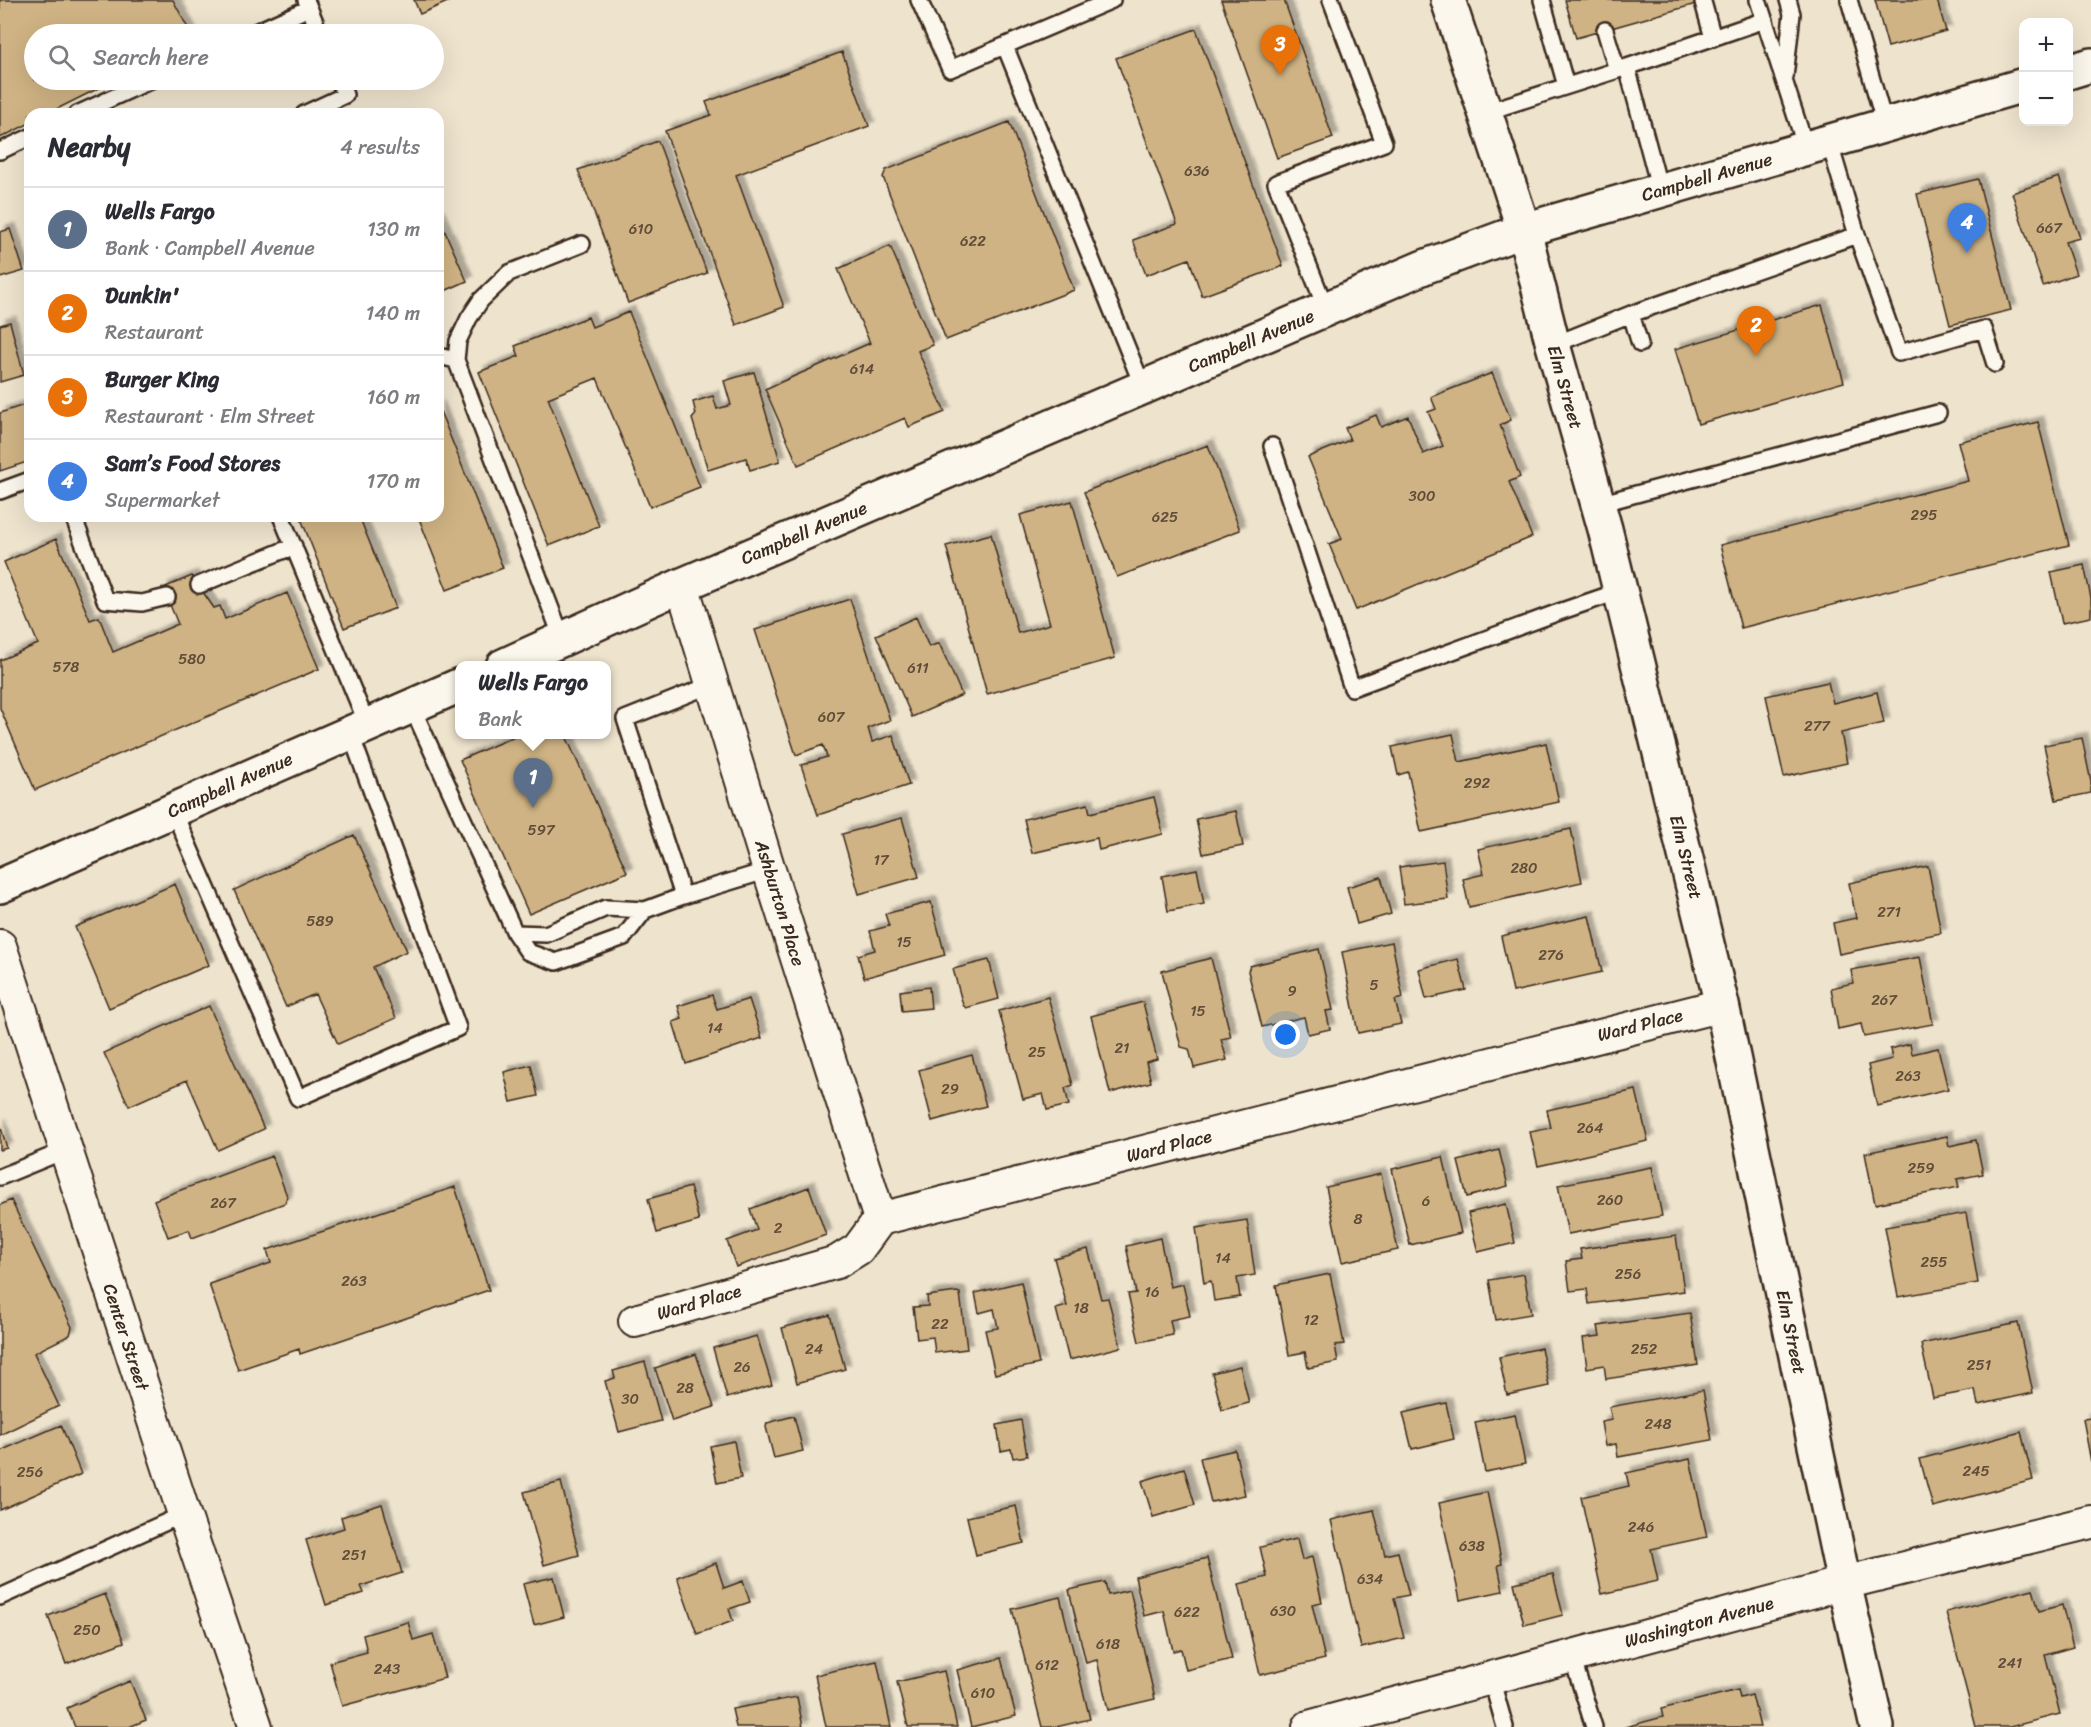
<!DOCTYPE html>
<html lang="en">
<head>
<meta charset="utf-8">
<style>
  :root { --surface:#fff; --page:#f2f2f3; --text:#2b2b33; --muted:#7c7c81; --line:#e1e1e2; --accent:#0f766e }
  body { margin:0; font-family:Sriracha,sans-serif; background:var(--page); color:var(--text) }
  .controls { position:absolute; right:18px; top:18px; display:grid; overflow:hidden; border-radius:12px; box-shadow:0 6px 24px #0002 }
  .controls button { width:54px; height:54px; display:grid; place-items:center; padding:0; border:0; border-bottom:2px solid var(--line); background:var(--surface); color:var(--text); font:30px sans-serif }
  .you { position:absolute; left:1286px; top:1035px; width:21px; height:21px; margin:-15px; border:4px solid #fff; border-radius:50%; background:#1a73e8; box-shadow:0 0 0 9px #1a73e833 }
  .badge { display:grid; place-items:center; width:39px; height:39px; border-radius:50%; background:var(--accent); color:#fff; font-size:20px; font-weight:700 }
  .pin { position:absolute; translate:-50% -50px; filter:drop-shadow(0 2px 3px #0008) }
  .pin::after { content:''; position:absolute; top:32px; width:21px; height:18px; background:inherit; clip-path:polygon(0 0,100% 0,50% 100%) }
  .popup { position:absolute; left:455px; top:661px; width:156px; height:78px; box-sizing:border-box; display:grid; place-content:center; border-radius:12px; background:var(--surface); filter:drop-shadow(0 2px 4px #0005); font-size:20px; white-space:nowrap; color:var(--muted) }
  .popup b { font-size:22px; color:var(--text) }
  .popup::after { content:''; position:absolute; left:50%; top:100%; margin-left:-12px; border:12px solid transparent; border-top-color:var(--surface) }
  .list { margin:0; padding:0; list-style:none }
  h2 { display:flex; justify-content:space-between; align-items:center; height:78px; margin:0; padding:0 24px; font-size:26px }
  h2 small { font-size:20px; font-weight:400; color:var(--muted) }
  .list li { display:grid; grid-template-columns:39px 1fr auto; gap:18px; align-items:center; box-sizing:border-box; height:84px; padding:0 24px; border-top:2px solid var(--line) }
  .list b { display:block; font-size:22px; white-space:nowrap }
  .list p { margin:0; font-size:20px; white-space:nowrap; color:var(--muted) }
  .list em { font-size:20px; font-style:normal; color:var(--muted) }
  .icon { flex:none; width:33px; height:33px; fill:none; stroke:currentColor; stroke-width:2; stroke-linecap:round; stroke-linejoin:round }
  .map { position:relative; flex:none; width:2091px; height:1727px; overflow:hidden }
  .search { position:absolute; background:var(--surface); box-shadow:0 6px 24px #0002; left:24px; top:24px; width:420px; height:66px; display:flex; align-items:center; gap:15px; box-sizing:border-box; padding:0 21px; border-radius:33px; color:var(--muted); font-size:22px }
  .panel { position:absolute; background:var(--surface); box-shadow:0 6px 24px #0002; left:24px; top:108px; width:420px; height:414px; border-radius:18px }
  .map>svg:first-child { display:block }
  .building { fill:#cfb384; stroke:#3b2a1e; stroke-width:1.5; filter:url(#shadow) }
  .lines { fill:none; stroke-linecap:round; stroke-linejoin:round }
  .service-casing { stroke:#3b2a1e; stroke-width:20 }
  .minor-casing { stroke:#3b2a1e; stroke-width:36 }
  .secondary-casing { stroke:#3b2a1e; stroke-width:38 }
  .service { stroke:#fbf7ec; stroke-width:15 }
  .minor { stroke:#fbf7ec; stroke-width:32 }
  .secondary { stroke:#fbf7ec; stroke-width:33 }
  .labels { text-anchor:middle; stroke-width:5; stroke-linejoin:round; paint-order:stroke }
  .number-label { font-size:15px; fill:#604c38 }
  .street-label { font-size:18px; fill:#3b2a1e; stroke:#fbf7ec }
</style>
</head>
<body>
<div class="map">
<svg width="2091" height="1727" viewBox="0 0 2091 1727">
  <defs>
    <filter id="shadow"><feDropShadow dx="5.5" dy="-5.5" stdDeviation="1.5" flood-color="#0004"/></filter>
  </defs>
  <rect width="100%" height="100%" fill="#eee3cd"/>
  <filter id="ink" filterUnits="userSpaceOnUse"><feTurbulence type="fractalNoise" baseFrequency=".0167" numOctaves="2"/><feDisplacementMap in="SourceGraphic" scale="12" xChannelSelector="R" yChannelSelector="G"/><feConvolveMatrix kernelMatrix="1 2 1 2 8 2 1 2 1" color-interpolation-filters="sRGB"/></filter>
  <g filter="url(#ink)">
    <!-- building -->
    <path class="building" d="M0 0H173L191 34H34V80H115L47 114H30V123L0 138Z
      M414 0H452L420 14Z
      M1221 0H1284L1333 138 1277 158Z
      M1565 0H1710L1576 38Z
      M1875 0H1937L1946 31 1888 47Z
      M1196 29 1283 266 1202 296 1189 259 1146 275 1133 240 1177 224 1116 58Z
      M842 52 869 126 736 175 784 307 736 325 665 131 711 115 706 102Z
      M1009 122 1074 290 946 340 883 177 886 170Z
      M658 141 707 273 628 303 578 170Z
      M2059 177 2080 238 2065 242 2076 274 2043 286 2012 193Z
      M1978 179 2011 310 1950 325 1917 194Z
      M438 216 467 281 438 294Z
      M10 229 24 271 0 278V232Z
      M890 246 933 345 918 351 945 412 909 427 905 418 798 465 765 389 870 343 838 269Z
      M1822 305 1844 382 1698 424 1675 349Z
      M629 312 700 487 650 507 597 378 548 398 599 526 549 546 479 372 519 356 515 346 588 317 592 327Z
      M10 322 24 375 0 382V325Z
      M754 372 780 461 750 470 746 458 708 470 692 419 696 414 693 402 713 396 717 409 731 405 724 381Z
      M1492 373 1511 420 1500 425 1520 477 1509 482 1532 537 1356 610 1329 544 1342 539 1308 457 1350 440 1345 428 1376 415 1381 427 1408 416 1423 454 1443 446 1428 412 1436 409 1431 397Z
      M30 403V461L0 471V413Z
      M438 406 503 568 447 590 418 516H438Z
      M2038 422 2069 545 1741 628 1720 545 1968 481 1958 442Z
      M1208 445 1240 530 1117 577 1084 492Z
      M1072 501 1115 658 987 694 946 546 991 534 1018 633 1050 624 1020 515Z
      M300 516H359L396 608 344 628Z
      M56 539 90 620 99 617 113 652 178 624 163 588 192 576 214 608 220 606 225 619 287 593 319 669 35 790 0 708V660L38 644 4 562Z
      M2084 565 2091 598V617L2062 623 2051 572Z
      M850 599 890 720 868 728 872 742 893 735 909 785 818 815 801 765 827 757 823 745 796 755 755 630Z
      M916 617 929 647 939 643 962 695 912 717 876 635Z
      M1828 682 1833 703 1877 692 1884 723 1841 733 1847 763 1784 777 1766 696Z
      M520 734H565L627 872 529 914 460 760Z
      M1453 734 1459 762 1546 743 1559 802 1421 832 1408 772 1398 775 1392 747Z
      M2082 738 2091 782V793L2056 800 2044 745Z
      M1154 797 1163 834 1099 850 1097 838 1032 853 1024 819 1088 804 1090 813Z
      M1236 811 1243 846 1203 854 1196 819Z
      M902 818 919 877 859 894 842 834Z
      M1571 829 1582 882 1469 907 1463 879 1484 874 1478 849Z
      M354 835 407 951 373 967 396 1018 338 1044 315 994 286 1007 234 890Z
      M1443 861 1448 899 1404 904 1399 867Z
      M1928 866 1941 933 1839 954 1833 923 1856 918 1849 883Z
      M1197 869 1204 904 1168 911 1162 876Z
      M1381 877 1391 914 1357 924 1347 887Z
      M175 884 209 965 109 1008 75 927Z
      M931 902 945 955 864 978 858 955 875 950 870 931 889 926 885 914Z
      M1589 916 1602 972 1513 992 1501 936Z
      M1392 942 1403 998 1395 1000 1401 1024 1358 1033 1342 952Z
      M1319 949 1333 1010 1326 1011 1330 1029 1308 1034 1304 1017 1262 1027 1248 971 1250 966Z
      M1920 957 1933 1024 1864 1037 1861 1024 1838 1029 1831 988 1853 983 1851 970Z
      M1211 958 1231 1037 1221 1039 1227 1060 1194 1068 1189 1049 1181 1047 1162 971Z
      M1458 959 1466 990 1426 999 1419 969Z
      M989 960 999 999 966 1008 963 1005 953 969Z
      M929 987 931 1008 902 1011 900 991Z
      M712 995 717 1009 749 999 762 1038 686 1064 673 1022 682 1019 678 1006Z
      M1048 997 1073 1085 1065 1088 1069 1105 1047 1110 1043 1094 1023 1099 999 1011Z
      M1143 1002 1157 1059 1146 1062 1151 1082 1110 1093 1091 1016Z
      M209 1006 264 1129 218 1150 187 1080 129 1106 104 1053Z
      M1910 1044 1912 1054 1938 1048 1948 1089 1877 1106 1868 1065 1892 1059 1890 1049Z
      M972 1055 986 1106 932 1121 919 1070Z
      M531 1065 538 1096 511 1102 504 1072Z
      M1636 1090 1648 1141 1538 1166 1530 1132 1551 1128 1547 1110Z
      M0 1124 7 1148 0 1150Z
      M1947 1136 1949 1146 1976 1140 1983 1174 1957 1179 1959 1187 1875 1204 1865 1153Z
      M1499 1150 1508 1186 1467 1197 1458 1161Z
      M272 1156 287 1196 285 1203 192 1238 189 1230 168 1237 154 1200Z
      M1443 1157 1461 1233 1410 1245 1392 1169Z
      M1652 1167 1662 1216 1568 1234 1558 1185Z
      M1381 1174 1398 1250 1342 1262 1326 1187Z
      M455 1187 489 1290 300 1354 299 1349 238 1370 209 1284 271 1263 267 1250Z
      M690 1187 699 1221 657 1233 648 1199Z
      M809 1187 826 1235 736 1267 727 1241 757 1230 750 1209Z
      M11 1200 72 1327 70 1335 34 1353 59 1406 0 1435V1205Z
      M1506 1204 1515 1243 1478 1252 1468 1213Z
      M1966 1213 1978 1283 1898 1297 1885 1227Z
      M1247 1220 1255 1275 1237 1278 1240 1297 1214 1301 1211 1281 1204 1283 1196 1228Z
      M1676 1236 1684 1291 1589 1304 1587 1289 1570 1291 1566 1261 1582 1259 1580 1249Z
      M1160 1238 1170 1287 1183 1284 1190 1316 1170 1320 1173 1335 1139 1342 1128 1294 1136 1293 1126 1246Z
      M1088 1249 1101 1299 1108 1298 1121 1347 1069 1360 1056 1309 1067 1306 1054 1258Z
      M1330 1274 1344 1344 1335 1345 1338 1362 1308 1368 1305 1352 1289 1355 1276 1285Z
      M1524 1274 1531 1314 1496 1320 1489 1280Z
      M1021 1282 1039 1364 995 1374 985 1330 998 1328 994 1309 979 1313 975 1293Z
      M957 1292 960 1293 967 1349 935 1353 933 1337 917 1339 913 1307 928 1306 927 1296Z
      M1690 1313 1698 1365 1606 1379 1604 1365 1587 1368 1583 1338 1600 1336 1598 1326Z
      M830 1315 845 1369 797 1383 782 1328Z
      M2018 1323 2033 1393 1978 1405 1975 1390 1933 1398 1921 1344Z
      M757 1336 772 1385 727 1398 713 1348Z
      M1541 1348 1549 1386 1507 1395 1499 1357Z
      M696 1354 714 1407 672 1421 655 1368Z
      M645 1362 661 1421 619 1432 605 1381 615 1378 613 1371Z
      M1240 1366 1249 1403 1222 1410 1212 1373Z
      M1703 1390 1712 1440 1618 1457 1616 1444 1605 1446 1601 1422 1612 1420 1609 1407Z
      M1446 1403 1454 1439 1412 1449 1403 1413Z
      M1515 1414 1525 1464 1485 1472 1475 1422Z
      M794 1416 803 1451 774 1458 766 1427 767 1423Z
      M2091 1418V1462L2083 1419Z
      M1021 1420 1027 1456 1013 1458 1011 1449 1001 1451 997 1425Z
      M61 1425 81 1474 0 1510V1451Z
      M2021 1432 2033 1480 1933 1507 1920 1459Z
      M734 1441 741 1478 717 1483 710 1446Z
      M1235 1450 1245 1495 1211 1502 1200 1458Z
      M1690 1459 1707 1537 1651 1549 1658 1581 1602 1594 1581 1497 1629 1486 1626 1473Z
      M1184 1468 1195 1505 1153 1517 1142 1481Z
      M561 1482 579 1555 544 1565 524 1492Z
      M1487 1492 1502 1564 1498 1565 1503 1591 1460 1600 1439 1503Z
      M382 1504 402 1573 361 1586 364 1593 326 1605 306 1540 344 1528 341 1517Z
      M1016 1506 1024 1543 976 1555 967 1517Z
      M1374 1510 1385 1555 1398 1552 1409 1595 1394 1598 1404 1638 1361 1648 1331 1520Z
      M1297 1539 1302 1560 1312 1557 1322 1602 1312 1604 1325 1659 1260 1675 1239 1584 1267 1577 1260 1547Z
      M1207 1558 1232 1659 1186 1670 1181 1649 1173 1651 1164 1611 1144 1616 1135 1577Z
      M716 1563 724 1588 743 1581 750 1602 729 1609 733 1621 697 1634 677 1577Z
      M1553 1574 1563 1615 1524 1625 1514 1583Z
      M554 1577 564 1617 534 1625 523 1584Z
      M1105 1582 1108 1595 1130 1590 1155 1699 1108 1710 1097 1660 1086 1663 1069 1590Z
      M2033 1589 2039 1611 2062 1605 2073 1647 2045 1655 2060 1714 2010 1727H1976L1946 1612Z
      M105 1594 124 1642 66 1664 48 1616Z
      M1060 1597 1090 1719 1056 1727H1042L1012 1609Z
      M408 1622 413 1640 433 1634 445 1678 342 1706 330 1662 367 1652 363 1635Z
      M1001 1658 1016 1716 971 1727 957 1670Z
      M877 1661 891 1727H826L815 1675Z
      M944 1671 957 1727H908L897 1682Z
      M130 1681 146 1720 129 1727H75L67 1708Z
      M1738 1690 1740 1698 1752 1695 1760 1727H1625L1663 1717 1661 1709Z
      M797 1697 803 1727H736L732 1709Z"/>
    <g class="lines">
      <!-- service casing -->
      <g class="service-casing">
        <path id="service" d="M306 0 320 34
          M919 0 950 69 1112 0
          M1542 0 1566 86
          M1758 0 1806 148
          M1849 0 1885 125
          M1703 2 1713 38
          M1605 30 1617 70
          M251 34 309 8
          M1005 46 1143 387
          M1627 67 1765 20
          M1785 77 1792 14 1788 0
          M1486 112 1627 67 1660 190
          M77 114 152 80
          M304 114 345 95 339 80
          M0 151 30 137
          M1857 235 1899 353 1984 329 1995 364
          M1326 309 1276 183 1384 143 1331 0
          M1631 314 1640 344
          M1553 345 1631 314 1857 235 1829 141
          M438 356 456 360
          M1272 446 1352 688 1559 612 1620 591
          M0 491 30 480
          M1599 504 1938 413
          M73 516 105 600 142 603 167 597
          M281 516 367 724
          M199 585 294 546
          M562 638 456 360 458 341 469 318 481 300 509 273 582 244
          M412 707 515 933 528 952 556 962 624 937 645 910 683 896 769 870
          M173 810 298 1098 458 1028 350 732
          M683 896 625 719 713 684
          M515 933 546 934 606 908 645 910
          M0 1177 66 1150
          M0 1597 184 1514
          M1572 1657 1594 1727
          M1491 1678 1505 1727"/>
      </g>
      <!-- minor casing -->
      <g class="minor-casing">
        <path id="minor" d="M682 585 769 870 880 1219
          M0 946 184 1514 256 1727
          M635 1321 837 1262 858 1249 880 1219 1722 1005
          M1309 1727 1844 1583 2091 1522"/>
      </g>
      <!-- secondary casing -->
      <g class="secondary-casing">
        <path id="secondary" d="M1448 0 1524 230 1553 345 1605 529 1722 1005 1844 1583 1877 1727
          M2068 72 2091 65
          M503 666 682 585 1424 267 1524 230 2024 85
          M0 886 460 685"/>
      </g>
      <!-- service -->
      <use href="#service" class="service"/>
      <!-- minor -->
      <use href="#minor" class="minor"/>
      <!-- secondary -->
      <use href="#secondary" class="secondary"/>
    </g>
  </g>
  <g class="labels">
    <!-- number labels -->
    <g class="number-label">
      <text x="1197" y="176">636</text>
      <text x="2049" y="233">667</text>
      <text x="641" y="234">610</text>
      <text x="973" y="246">622</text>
      <text x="862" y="374">614</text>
      <text x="1422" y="501">300</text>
      <text x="1924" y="520">295</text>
      <text x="1165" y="522">625</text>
      <text x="192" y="664">580</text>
      <text x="66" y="672">578</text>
      <text x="918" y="673">611</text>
      <text x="831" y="722">607</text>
      <text x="1817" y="731">277</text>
      <text x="1477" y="788">292</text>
      <text x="541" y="835">597</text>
      <text x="881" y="865">17</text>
      <text x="1524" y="873">280</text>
      <text x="1889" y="917">271</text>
      <text x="320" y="926">589</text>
      <text x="904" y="947">15</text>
      <text x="1551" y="960">276</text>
      <text x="1374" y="990">5</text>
      <text x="1292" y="996">9</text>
      <text x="1884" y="1005">267</text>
      <text x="1198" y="1016">15</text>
      <text x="715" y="1033">14</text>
      <text x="1122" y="1053">21</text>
      <text x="1037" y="1057">25</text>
      <text x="1908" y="1081">263</text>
      <text x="950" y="1094">29</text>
      <text x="1590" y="1133">264</text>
      <text x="1921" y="1173">259</text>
      <text x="1610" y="1205">260</text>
      <text x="1426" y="1206">6</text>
      <text x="223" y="1208">267</text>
      <text x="1358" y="1224">8</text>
      <text x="778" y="1233">2</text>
      <text x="1223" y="1263">14</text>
      <text x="1934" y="1267">255</text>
      <text x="1628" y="1279">256</text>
      <text x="354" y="1286">263</text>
      <text x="1152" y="1297">16</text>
      <text x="1081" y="1313">18</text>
      <text x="1311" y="1325">12</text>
      <text x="940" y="1329">22</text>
      <text x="814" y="1354">24</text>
      <text x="1644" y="1354">252</text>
      <text x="1979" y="1370">251</text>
      <text x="742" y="1372">26</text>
      <text x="685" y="1393">28</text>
      <text x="630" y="1404">30</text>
      <text x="1658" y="1429">248</text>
      <text x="1976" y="1476">245</text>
      <text x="30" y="1477">256</text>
      <text x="1641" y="1532">246</text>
      <text x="1472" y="1551">638</text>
      <text x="354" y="1560">251</text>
      <text x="1370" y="1584">634</text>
      <text x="1283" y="1616">630</text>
      <text x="1187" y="1617">622</text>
      <text x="87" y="1635">250</text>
      <text x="1108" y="1649">618</text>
      <text x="2010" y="1668">241</text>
      <text x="1047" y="1670">612</text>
      <text x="387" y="1674">243</text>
      <text x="983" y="1698">610</text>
    </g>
    <!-- street labels -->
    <g class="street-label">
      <text transform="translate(1707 177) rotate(-16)" y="6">Campbell Avenue</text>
      <text transform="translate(1251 341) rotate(-23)" y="6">Campbell Avenue</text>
      <text transform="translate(1565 387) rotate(74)" y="6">Elm Street</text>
      <text transform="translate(804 533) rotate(-23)" y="6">Campbell Avenue</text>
      <text transform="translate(230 785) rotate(-24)" y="6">Campbell Avenue</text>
      <text transform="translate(1686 857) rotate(76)" y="6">Elm Street</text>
      <text transform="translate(780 903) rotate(73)" y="6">Ashburton Place</text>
      <text transform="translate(1640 1025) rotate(-14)" y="6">Ward Place</text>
      <text transform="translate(1169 1146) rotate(-14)" y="6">Ward Place</text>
      <text transform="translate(699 1302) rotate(-16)" y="6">Ward Place</text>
      <text transform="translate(1791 1332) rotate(78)" y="6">Elm Street</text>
      <text transform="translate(126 1337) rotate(72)" y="6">Center Street</text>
      <text transform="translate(1699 1622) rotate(-15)" y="6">Washington Avenue</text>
    </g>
  </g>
</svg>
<div class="controls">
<button>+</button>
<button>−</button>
</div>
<div class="you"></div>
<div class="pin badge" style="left:533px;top:808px;background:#5c6f8a">1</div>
<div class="popup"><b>Wells Fargo</b>Bank</div>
<div class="pin badge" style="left:1756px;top:356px;background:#e8710a">2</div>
<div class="pin badge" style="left:1280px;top:75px;background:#e8710a">3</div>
<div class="pin badge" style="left:1967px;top:253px;background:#3f7fe0">4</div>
<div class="search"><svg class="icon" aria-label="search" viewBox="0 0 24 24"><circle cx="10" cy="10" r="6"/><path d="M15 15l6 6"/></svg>Search here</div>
<section class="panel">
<h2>Nearby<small>4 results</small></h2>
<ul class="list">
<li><span class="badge" style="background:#5c6f8a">1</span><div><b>Wells Fargo</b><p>Bank · Campbell Avenue</p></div><em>130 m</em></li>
<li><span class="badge" style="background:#e8710a">2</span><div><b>Dunkin'</b><p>Restaurant</p></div><em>140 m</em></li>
<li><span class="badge" style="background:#e8710a">3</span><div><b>Burger King</b><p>Restaurant · Elm Street</p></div><em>160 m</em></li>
<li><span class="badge" style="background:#3f7fe0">4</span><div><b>Sam’s Food Stores</b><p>Supermarket</p></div><em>170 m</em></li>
</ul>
</section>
</div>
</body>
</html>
